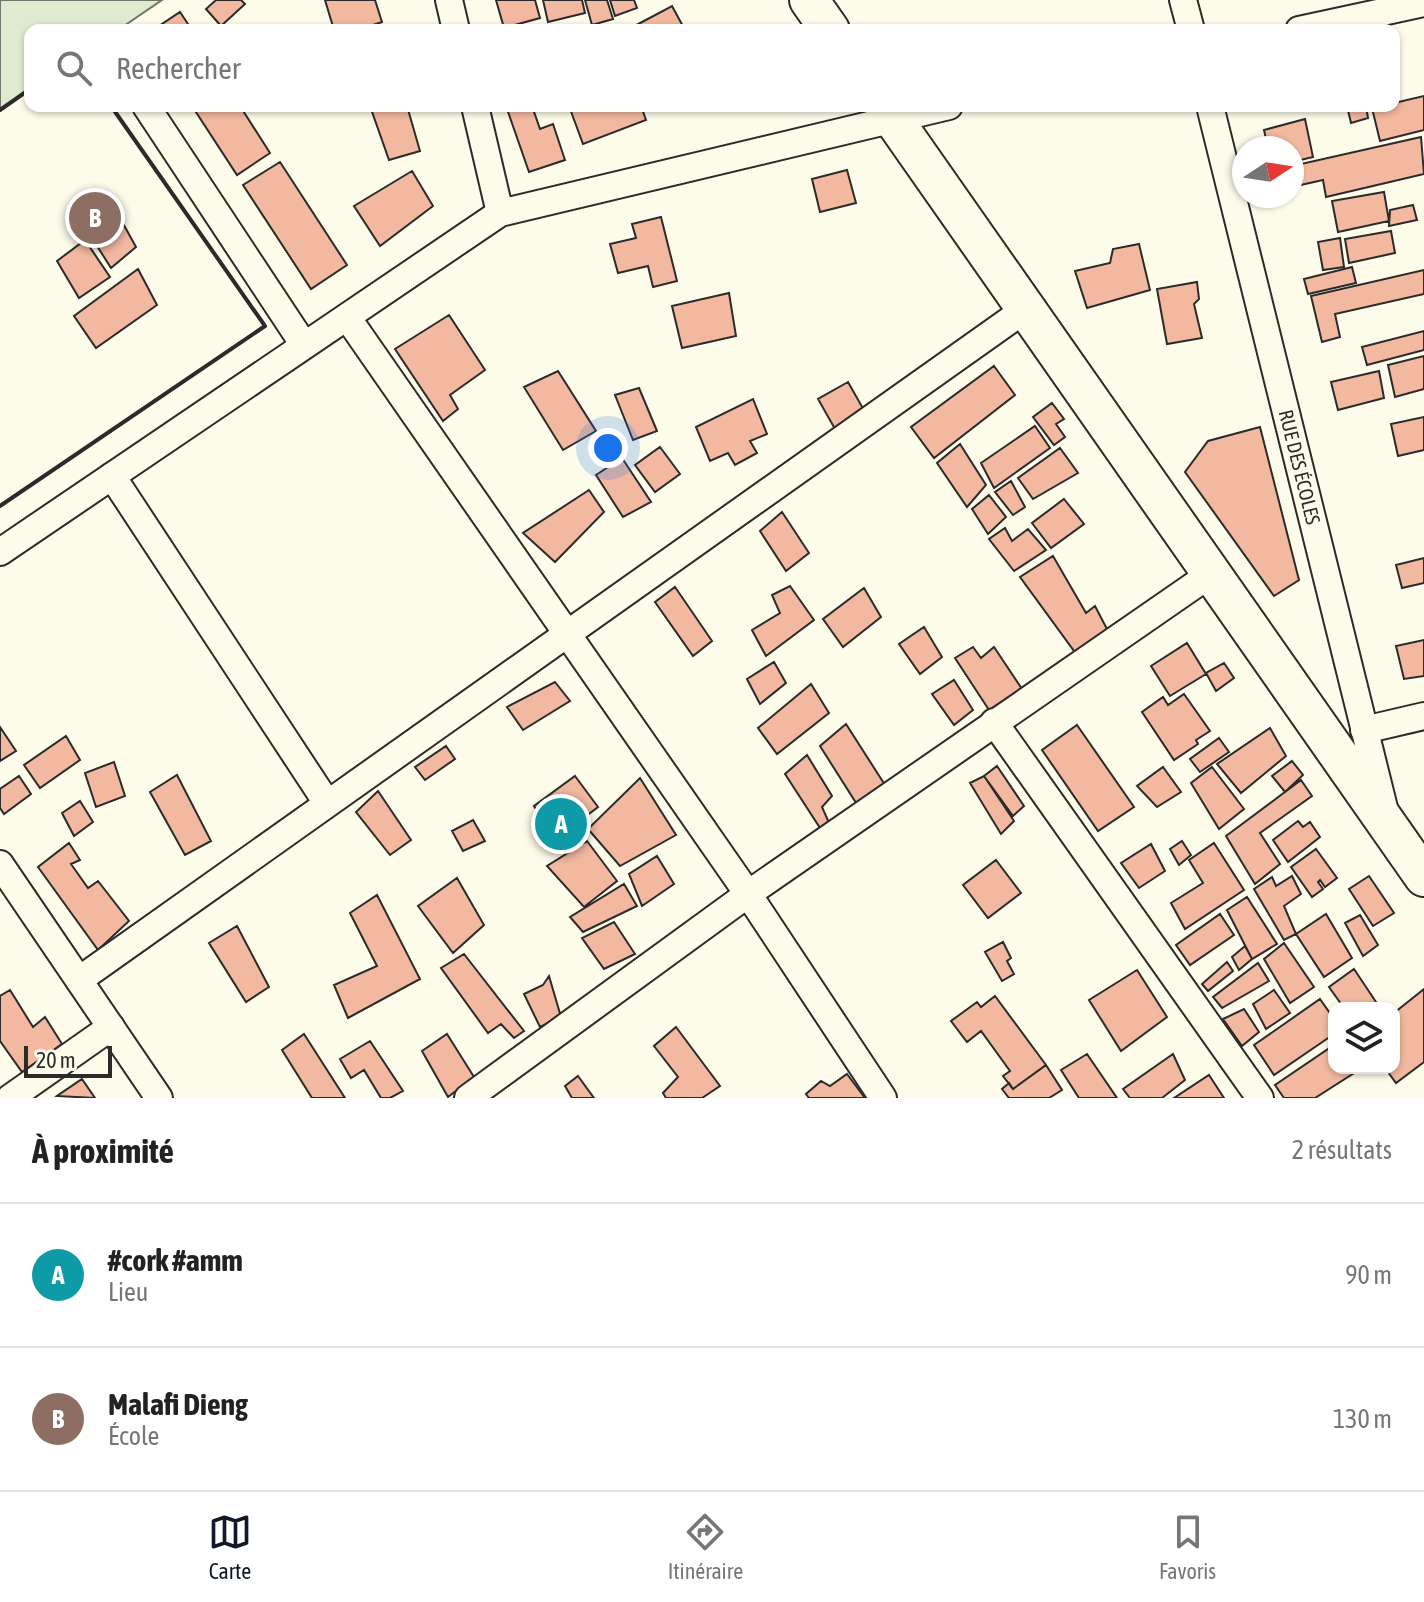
<!DOCTYPE html>
<html lang="fr">
<head>
<meta charset="utf-8">
<style>
  :root { --surface:#fff; --page:#f2f2f2; --text:#222; --muted:#767676; --line:#e0e0e0; --accent:#111827 }
  body { margin:0; font-family:"Asap Condensed",sans-serif; background:var(--page); color:var(--text) }
  .controls { position:absolute; right:24px; bottom:24px; display:grid; overflow:hidden; border-radius:16px; box-shadow:0 2px 6px #0004 }
  .controls button { width:72px; height:72px; display:grid; place-items:center; padding:0; border:0; border-bottom:2px solid var(--line); background:var(--surface); color:var(--text); font:40px sans-serif }
  .compass { position:absolute; left:1232px; top:136px; width:72px; height:72px; border-radius:50%; background:var(--surface); box-shadow:0 2px 6px #0004; rotate:78deg }
  .scale { position:absolute; left:24px; bottom:20px; width:88px; box-sizing:border-box; padding-left:8px; border:4px solid #2b2b2b; border-top:0; font-size:22px; line-height:28px; white-space:nowrap; color:#2b2b2b; -webkit-text-stroke:6px #fdfbea; paint-order:stroke }
  .you { position:absolute; left:608px; top:448px; width:28px; height:28px; margin:-20px; border:6px solid #fff; border-radius:50%; background:#1a73e8; box-shadow:0 0 0 12px #1a73e833 }
  .badge { display:grid; place-items:center; width:52px; height:52px; border-radius:50%; background:var(--accent); color:#fff; font-size:26px; font-weight:700 }
  .pin { position:absolute; translate:-50% -50%; border:4px solid #fff; box-shadow:0 2px 8px #0006 }
  .list { margin:0; padding:0; list-style:none }
  h2 { display:flex; justify-content:space-between; align-items:center; height:104px; margin:0; padding:0 32px; font-size:34px }
  h2 small { font-size:26px; font-weight:400; color:var(--muted) }
  .list li { display:grid; grid-template-columns:52px 1fr auto; gap:24px; align-items:center; box-sizing:border-box; height:144px; padding:0 32px; border-top:2px solid var(--line) }
  .list b { display:block; font-size:30px; white-space:nowrap }
  .list p { margin:0; font-size:26px; white-space:nowrap; color:var(--muted) }
  .list em { font-size:26px; font-style:normal; color:var(--muted) }
  .icon { flex:none; width:44px; height:44px; fill:none; stroke:currentColor; stroke-width:2; stroke-linecap:round; stroke-linejoin:round }
  .map { position:relative; flex:none; width:1424px; height:1098px; overflow:hidden }
  .search { position:absolute; background:var(--surface); box-shadow:0 2px 6px #0004; left:24px; right:24px; top:24px; height:88px; display:flex; align-items:center; gap:20px; box-sizing:border-box; padding:0 28px; border-radius:16px; color:var(--muted); font-size:30px }
  .sheet { height:392px; background:var(--surface) }
  nav { display:flex; justify-content:space-around; align-items:center; box-sizing:border-box; height:112px; border-top:2px solid var(--line); background:var(--surface); font-size:22px; color:var(--muted) }
  nav a { display:grid; justify-items:center; gap:4px }
  nav .on { color:var(--accent) }
  .map>svg:first-child { display:block }
  .green { fill:#deebd1; stroke:#74746e; stroke-width:2 }
  .building { fill:#f2b8a0; stroke:#2b2b2b; stroke-width:2 }
  .lines { fill:none; stroke-linecap:round; stroke-linejoin:round }
  .street-casing { stroke:#2b2b2b; stroke-width:30 }
  .secondary-casing { stroke:#2b2b2b; stroke-width:42 }
  .street { stroke:#fdfbea; stroke-width:26 }
  .secondary { stroke:#fdfbea; stroke-width:38 }
  .wall { stroke:#2b2b2b; stroke-width:4 }
  .labels { text-anchor:middle; stroke-width:6; stroke-linejoin:round; paint-order:stroke }
  .street-label { font-size:20px; fill:#2b2b2b; stroke:#fdfbea }
</style>
</head>
<body>
<div class="map">
<svg width="1424" height="1098" viewBox="0 0 1424 1098">
  <rect width="100%" height="100%" fill="#fdfbea"/>
  <!-- green -->
  <path class="green" d="M0 0H162L118 30H30V89L0 110Z"/>
  <!-- building -->
  <path class="building" d="M216 0H241L245 4 221 26 206 9Z
    M325 0H375L382 22 358 30H334Z
    M496 0H535L540 18 504 28Z
    M543 0H582L585 13 548 22Z
    M585 0H607L613 19 592 25Z
    M610 0H634L637 8 615 16Z
    M672 6 685 30H627Z
    M180 12 192 30H153Z
    M1424 96V130L1380 141 1372 108 1394 106V103Z
    M192 106H240L270 153 237 175Z
    M370 106H407L420 151 389 160Z
    M506 106H532L540 129 553 124 565 160 529 172Z
    M569 106H641L646 120 583 144Z
    M1347 106H1366L1368 118 1351 123Z
    M1305 119 1313 157 1292 162V148H1268L1264 130Z
    M1421 137 1424 174 1326 197 1323 180 1292 187V166Z
    M280 162 347 265 311 289 243 185Z
    M847 170 856 203 820 212 812 179Z
    M412 171 433 206 380 246 354 206Z
    M1384 192 1389 221 1338 232 1332 201Z
    M1413 205 1417 220 1389 226 1390 210Z
    M661 217 677 281 653 287 648 266 618 273 610 244 636 238 632 224Z
    M120 218 136 247 111 268 92 238Z
    M1391 231 1395 253 1349 263 1345 239Z
    M1340 238 1344 267 1323 270 1318 242Z
    M85 240 110 277 79 298 57 261Z
    M1139 244 1150 290 1087 308 1075 271 1110 263 1113 249Z
    M1352 267 1356 283 1308 294 1304 279Z
    M138 269 157 305 96 348 74 316Z
    M1424 270V294L1335 314 1340 337 1322 342 1311 296Z
    M1197 282 1199 299 1194 304 1202 338 1167 344 1157 289Z
    M729 293 736 336 682 348 672 306Z
    M449 315 485 370 450 395 458 409 443 421 395 349Z
    M1424 331V350L1367 365 1362 347Z
    M1424 356V389L1395 397 1388 365Z
    M994 366 1015 395 934 458 911 427Z
    M558 371 596 431 563 450 524 387Z
    M1379 371 1384 398 1338 410 1331 382Z
    M848 382 865 412 835 429 818 399Z
    M639 388 657 431 633 440 615 395Z
    M753 399 767 434 750 441 757 453 735 465 728 453 710 461 696 427Z
    M1052 403 1064 419 1056 424 1065 437 1054 445 1033 417Z
    M1424 417V450L1398 456 1391 424Z
    M1035 426 1050 448 994 488 981 463Z
    M1260 427 1299 580 1274 596 1185 472 1208 441Z
    M960 444 986 485 967 507 937 463Z
    M660 447 680 474 655 492 635 465Z
    M1060 448 1078 473 1033 499 1018 478Z
    M622 458 651 502 623 517 596 475Z
    M1011 481 1025 507 1013 515 995 492Z
    M589 490 604 512 555 562 523 533Z
    M989 495 1006 517 988 534 972 509Z
    M1064 499 1084 524 1051 548 1032 523Z
    M782 512 809 553 786 571 760 531Z
    M1005 528 1012 541 1028 529 1046 550 1014 571 989 539Z
    M1053 556 1086 613 1095 606 1108 631 1077 655 1020 577Z
    M1424 558V583L1402 588 1396 565Z
    M790 586 814 620 766 656 752 630 780 613 772 595Z
    M675 587 712 641 693 656 655 602Z
    M864 588 881 617 843 647 823 619Z
    M924 627 942 657 920 674 899 644Z
    M1424 640V676L1404 679 1396 646Z
    M1187 643 1206 674 1170 696 1151 666Z
    M973 647 981 658 994 647 1022 689 989 710 955 658Z
    M774 662 786 683 760 704 747 679Z
    M1224 663 1234 678 1216 691 1206 673Z
    M954 680 973 710 954 725 932 694Z
    M555 682 570 701 523 730 507 707Z
    M811 684 829 713 777 754 758 728Z
    M1184 694 1210 731 1196 740 1198 744 1174 760 1142 712 1163 697 1168 705Z
    M846 724 885 785 858 806 820 746Z
    M1077 725 1134 807 1098 831 1042 750Z
    M0 727 16 751 0 761Z
    M1270 728 1286 756 1241 793 1217 764Z
    M66 736 80 760 40 788 24 765Z
    M1219 738 1229 752 1200 772 1190 759Z
    M446 746 455 759 425 780 415 767Z
    M807 755 832 796 822 807 830 825 822 831 785 774Z
    M1292 761 1303 775 1285 792 1272 776Z
    M114 762 125 796 96 807 85 773Z
    M997 766 1024 806 1013 816 984 776Z
    M1163 767 1181 792 1157 807 1137 786Z
    M1212 767 1244 809 1219 829 1191 783Z
    M177 775 211 841 185 855 150 792Z
    M19 776 31 794 4 814 0 808V789Z
    M575 776 598 807 555 840 534 806Z
    M984 776 1014 821 1001 834 970 783Z
    M640 778 676 835 620 866 588 829Z
    M1301 780 1312 796 1260 833 1280 864 1255 884 1226 836Z
    M378 791 411 840 390 855 356 812Z
    M80 801 93 822 74 836 62 813Z
    M473 820 485 841 463 851 452 831Z
    M1298 821 1303 827 1310 822 1320 837 1288 862 1273 840Z
    M587 841 617 881 584 907 547 866Z
    M1182 841 1191 855 1179 865 1170 849Z
    M69 843 80 860 71 864 88 888 98 881 129 921 98 950 38 867Z
    M1214 843 1244 890 1185 929 1171 903 1203 883 1189 860Z
    M1151 844 1165 871 1139 888 1121 863Z
    M1316 849 1337 878 1325 887 1320 880 1318 882 1323 889 1312 897 1291 867Z
    M657 856 674 884 642 906 629 874Z
    M996 860 1021 893 988 918 963 885Z
    M1292 876 1301 894 1284 906 1296 934 1284 940 1254 889 1272 877 1276 886Z
    M1369 876 1394 913 1373 926 1349 889Z
    M457 878 484 925 453 953 418 906Z
    M624 884 637 906 583 932 570 917Z
    M377 895 420 979 348 1018 334 985 377 966 350 913Z
    M1247 897 1277 944 1252 959 1227 910Z
    M1220 914 1234 935 1190 965 1176 945Z
    M1326 914 1352 958 1324 977 1296 934Z
    M1360 915 1378 945 1363 956 1345 923Z
    M614 922 635 954 604 969 582 938Z
    M237 926 269 987 246 1002 209 943Z
    M1003 942 1011 958 1007 961 1014 974 1002 981 985 952Z
    M1284 943 1314 987 1290 1003 1264 959Z
    M1245 946 1252 959 1239 970 1232 957Z
    M464 954 524 1031 514 1038 501 1024 488 1033 441 968Z
    M1227 962 1233 971 1208 991 1202 984Z
    M1258 963 1269 981 1222 1008 1213 997Z
    M1354 969 1380 1008H1344L1329 987Z
    M1137 970 1167 1017 1121 1051 1089 1000Z
    M549 976 561 1017 540 1027 524 994 543 985Z
    M1424 989V1062L1396 1083 1385 1068H1394V1013Z
    M10 990 33 1027 45 1017 62 1044 22 1072 0 1041V996Z
    M1274 990 1290 1013 1266 1029 1253 1004Z
    M995 996 1046 1065 1013 1089 1003 1076 1010 1071 981 1031 967 1042 951 1021 977 1002 981 1007Z
    M1320 999 1334 1019V1034L1274 1075 1254 1045Z
    M1244 1009 1259 1032 1242 1046 1223 1019Z
    M676 1027 720 1086 702 1098H666L663 1093 678 1077 654 1046Z
    M304 1034 345 1098H312L282 1050Z
    M447 1034 474 1077 448 1097 422 1051Z
    M370 1041 403 1091 390 1098H381L364 1070 351 1078 340 1059Z
    M1334 1045V1068H1362L1315 1098H1284L1275 1085Z
    M1087 1054 1117 1098H1079L1061 1070Z
    M1173 1054 1185 1080 1162 1098H1130L1123 1089Z
    M1046 1065 1062 1090 1049 1098H1009L1002 1089 1009 1083 1013 1089Z
    M847 1074 865 1098H809L806 1094 821 1081 830 1086Z
    M1209 1075 1224 1098H1174Z
    M578 1076 594 1098H572L565 1086Z
    M82 1079 95 1098 57 1096Z"/>
  <g class="lines">
    <!-- street casing -->
    <g class="street-casing">
      <g id="street">
        <path d="M449 0 456 30"/>
        <path d="M1183 0 1191 30"/>
        <path d="M1299 30 1424 3"/>
        <path d="M146 106 304 345"/>
        <path d="M475 106 500 213"/>
        <path id="s1" d="M1210 106 1384 808"/>
        <path d="M347 317 748 894 883 1098"/>
        <path d="M112 476 327 803"/>
        <path d="M0 552 500 213 949 106"/>
        <path d="M994 722 1260 1098"/>
        <path d="M1364 730 1424 716"/>
        <path d="M0 864 159 1098"/>
        <path d="M79 980 1027 308"/>
        <path d="M10 1098 111 1027"/>
        <path d="M468 1098 748 894 1212 573"/>
      </g>
    </g>
    <!-- secondary casing -->
    <g class="secondary-casing">
      <path id="secondary" d="M809 0 830 30
        M884 106 1424 877"/>
    </g>
    <!-- street -->
    <use href="#street" class="street"/>
    <!-- secondary -->
    <use href="#secondary" class="secondary"/>
    <!-- wall -->
    <path class="wall" d="M0 110 30 89
      M0 506 265 326 111 106"/>
  </g>
  <g class="labels">
    <!-- street labels -->
    <g class="street-label">
      <text dy="7" stroke="none"><textPath href="#s1" startOffset="372">RUE DES ÉCOLES</textPath></text>
    </g>
  </g>
</svg>
<div class="controls">
<button><svg class="icon" aria-label="layers" viewBox="0 0 24 24"><path d="M12 4l9 5-9 5-9-5zM3 14l9 5 9-5"/></svg></button>
</div>
<svg class="compass" viewBox="-18 -18 36 36"><path d="M0-13l5 13h-10z" fill="#e53935"/><path d="M0 13l5-13h-10z" fill="#767676"/></svg>
<div class="scale">20 m</div>
<div class="you"></div>
<div class="pin badge" style="left:561px;top:824px;background:#0f9aa8">A</div>
<div class="pin badge" style="left:95px;top:218px;background:#8d6e63">B</div>
<div class="search"><svg class="icon" aria-label="search" viewBox="0 0 24 24"><circle cx="10" cy="10" r="6"/><path d="M15 15l6 6"/></svg>Rechercher</div>
</div>
<section class="sheet">
<h2>À proximité<small>2 résultats</small></h2>
<ul class="list">
<li><span class="badge" style="background:#0f9aa8">A</span><div><b>#cork #amm</b><p>Lieu</p></div><em>90 m</em></li>
<li><span class="badge" style="background:#8d6e63">B</span><div><b>Malafi Dieng</b><p>École</p></div><em>130 m</em></li>
</ul>
</section>
<nav>
<a class="on"><svg class="icon" aria-label="map" viewBox="0 0 24 24"><path d="M3 6l6-2 6 2 6-2v14l-6 2-6-2-6 2zM9 4v14M15 6v14"/></svg>Carte</a>
<a><svg class="icon" aria-label="directions" viewBox="0 0 24 24"><path d="M12 3l9 9-9 9-9-9zM9 14v-3h6M13 9l2 2-2 2"/></svg>Itinéraire</a>
<a><svg class="icon" aria-label="saved" viewBox="0 0 24 24"><path d="M7 4h10v16l-5-4-5 4z"/></svg>Favoris</a>
</nav>
</body>
</html>
